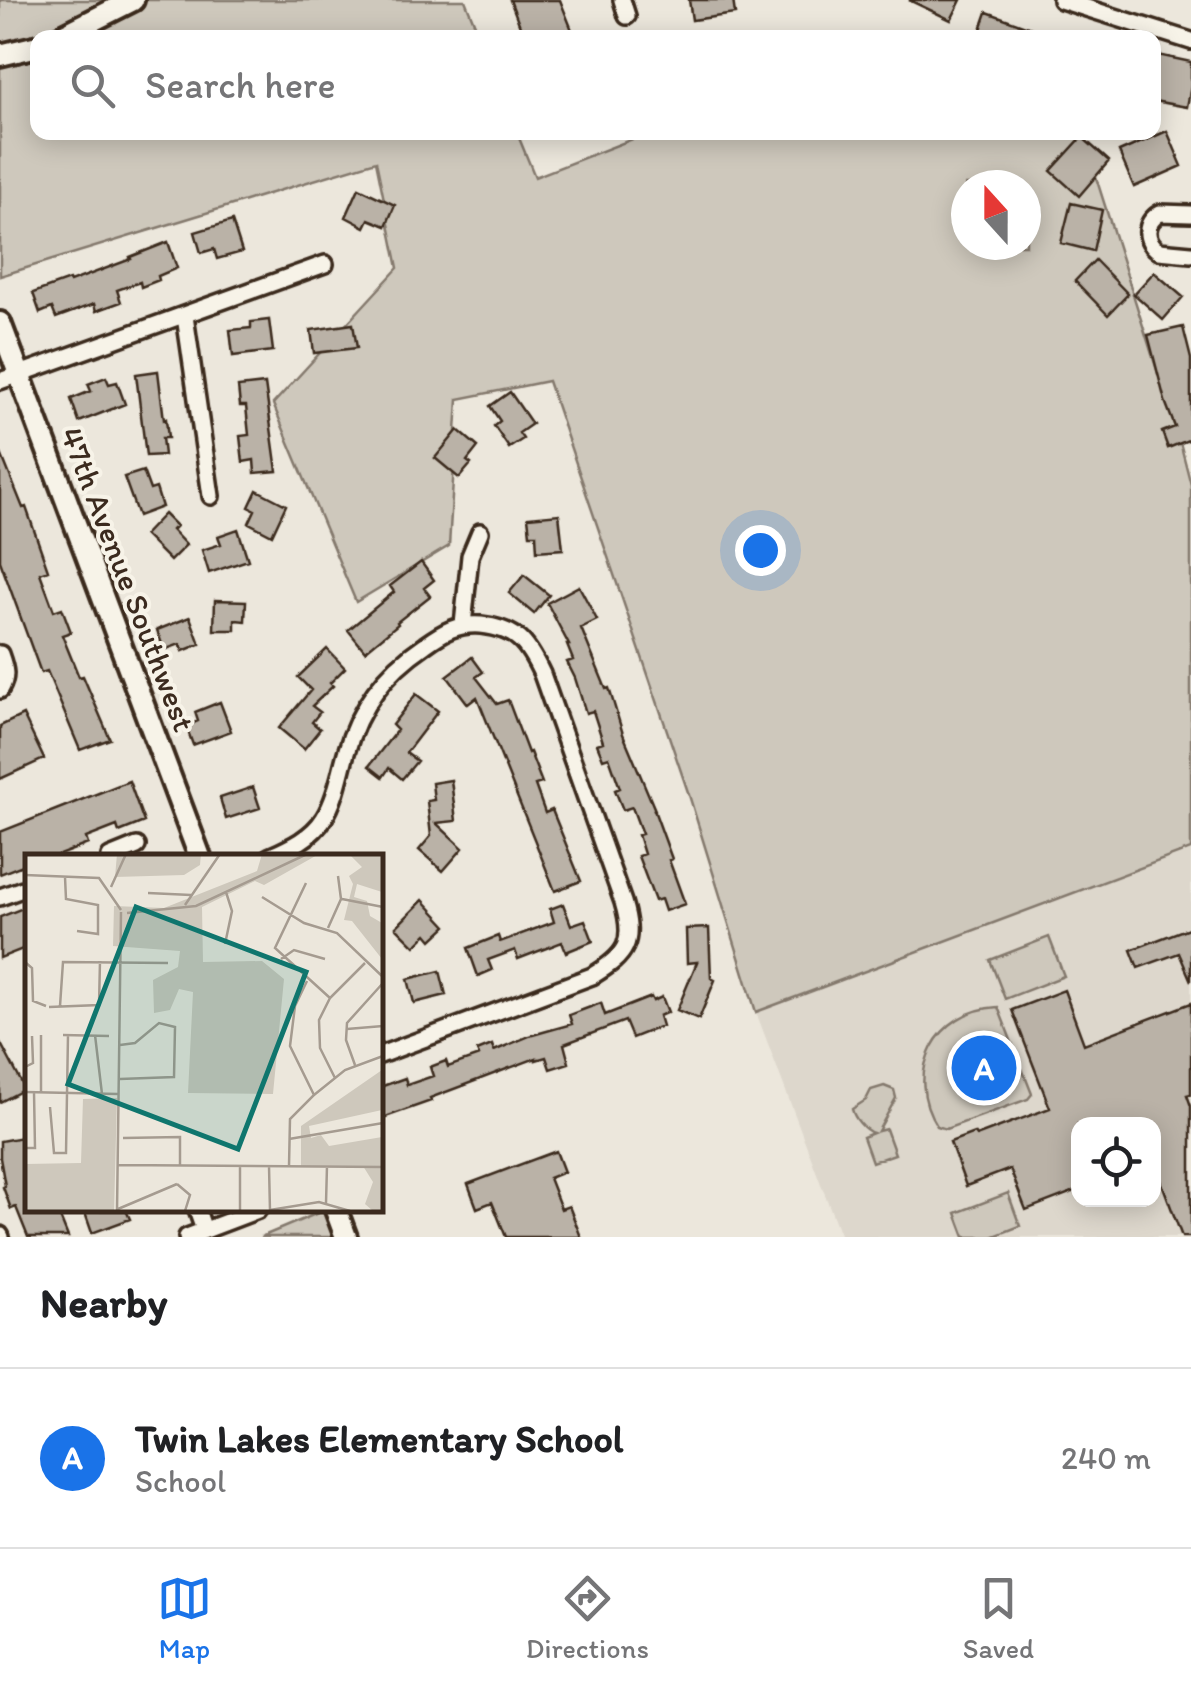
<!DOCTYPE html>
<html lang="en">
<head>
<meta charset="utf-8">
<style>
  :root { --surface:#fff; --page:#f6f6f6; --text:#202124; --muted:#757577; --line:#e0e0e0; --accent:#1a73e8 }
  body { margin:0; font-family:Itim,sans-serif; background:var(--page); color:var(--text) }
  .controls { position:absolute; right:30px; bottom:30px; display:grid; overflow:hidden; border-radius:20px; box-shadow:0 5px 25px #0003 }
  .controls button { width:90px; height:90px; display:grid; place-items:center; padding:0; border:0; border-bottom:2px solid var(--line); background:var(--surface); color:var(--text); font:50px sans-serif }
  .compass { position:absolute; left:951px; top:170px; width:90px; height:90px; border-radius:50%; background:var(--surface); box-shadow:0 5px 25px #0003; rotate:339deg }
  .you { position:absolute; left:760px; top:550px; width:35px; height:35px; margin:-25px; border:8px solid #fff; border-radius:50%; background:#1a73e8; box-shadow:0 0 0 15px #1a73e833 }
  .badge { display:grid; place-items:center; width:65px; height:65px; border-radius:50%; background:var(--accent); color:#fff; font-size:32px; font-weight:700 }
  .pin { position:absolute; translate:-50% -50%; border:5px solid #fff; box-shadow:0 2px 10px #0006 }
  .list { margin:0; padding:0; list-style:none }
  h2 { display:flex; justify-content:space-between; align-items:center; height:130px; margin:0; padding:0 40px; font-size:42px }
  h2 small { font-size:32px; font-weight:400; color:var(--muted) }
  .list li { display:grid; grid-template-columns:65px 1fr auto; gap:30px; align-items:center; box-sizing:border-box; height:180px; padding:0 40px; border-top:2px solid var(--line) }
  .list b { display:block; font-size:38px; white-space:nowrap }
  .list p { margin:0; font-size:32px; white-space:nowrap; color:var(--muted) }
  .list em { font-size:32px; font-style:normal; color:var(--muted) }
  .icon { flex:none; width:55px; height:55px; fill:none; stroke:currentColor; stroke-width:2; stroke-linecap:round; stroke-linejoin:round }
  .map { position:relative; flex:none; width:1191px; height:1237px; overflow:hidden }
  .search { position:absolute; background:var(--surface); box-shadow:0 5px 25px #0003; left:30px; right:30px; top:30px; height:110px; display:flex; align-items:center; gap:25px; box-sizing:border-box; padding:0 35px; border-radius:20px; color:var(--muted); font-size:38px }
  .sheet { height:310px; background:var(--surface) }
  nav { display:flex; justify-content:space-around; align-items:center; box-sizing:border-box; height:140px; border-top:2px solid var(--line); background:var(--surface); font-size:28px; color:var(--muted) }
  nav a { display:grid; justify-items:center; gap:5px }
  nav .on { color:var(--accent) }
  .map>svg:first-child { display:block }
  .built { fill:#ddd7cc; fill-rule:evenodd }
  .green { fill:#cec8bc; stroke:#84796d; stroke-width:2.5; fill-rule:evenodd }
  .building { fill:#bab2a7; stroke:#3b2a1e; stroke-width:2.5 }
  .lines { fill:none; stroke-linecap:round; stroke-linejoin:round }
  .minor-casing { stroke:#3b2a1e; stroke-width:22 }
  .major-casing { stroke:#3b2a1e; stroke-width:28 }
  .minor { stroke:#f7f3e8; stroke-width:15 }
  .major { stroke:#f7f3e8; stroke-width:20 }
  .labels { text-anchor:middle; stroke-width:8; stroke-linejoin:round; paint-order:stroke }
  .street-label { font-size:32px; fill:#3b2a1e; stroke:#f7f3e8 }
  .inset-road { fill:none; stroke:#a59b90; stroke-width:2.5 }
  .view { fill:#0f766e; fill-opacity:0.15; stroke:#0f766e; stroke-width:5 }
  .inset-edge { fill:none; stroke:#3b2a1e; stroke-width:5 }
</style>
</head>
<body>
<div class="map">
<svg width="1191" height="1237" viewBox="0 0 1191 1237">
  <rect width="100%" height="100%" fill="#ece7dc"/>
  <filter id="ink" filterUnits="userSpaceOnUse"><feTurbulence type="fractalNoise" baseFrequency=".01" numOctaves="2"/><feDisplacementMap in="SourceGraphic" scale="20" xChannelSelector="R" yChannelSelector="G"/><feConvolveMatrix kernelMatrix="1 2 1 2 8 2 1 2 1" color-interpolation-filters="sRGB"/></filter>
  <g filter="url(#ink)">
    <!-- built -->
    <path class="built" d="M1191 849V1237H841L756 1012ZM1078 1124H1154V1200H1078Z"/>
    <!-- green -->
    <path class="green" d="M0 0H465L480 37 38 38V132L517 133 535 177 648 133H1082L1181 446 1191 485V849L756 1012 689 795 548 381 458 399 449 546 356 602 273 404 398 268 376 161 0 276ZM966 185H1026V245H966Z
      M1049 937 1064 976 1005 999 990 960Z
      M998 1007 1032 1094 1028 1099 946 1129 937 1126C903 1073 936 1010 998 1007Z
      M884 1086 894 1090 896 1098 878 1131 886 1129 895 1154 872 1162 863 1137 873 1133C864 1130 854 1118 852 1109L866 1100 871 1090Z
      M1008 1193 1020 1226 992 1237H965L956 1213Z
      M325 1210H336L345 1237H261Z"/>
    <!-- building -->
    <path class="building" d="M510 0H560L572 30 552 38H519L515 28 520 26Z
      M689 0H733L735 14 692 20Z
      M909 0H961L951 20Z
      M987 12 1053 36 1052 38H978Z
      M1158 55 1191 62V86L1187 107 1154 101V77Z
      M1167 131 1182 166 1134 187 1119 152Z
      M1082 137 1109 161 1079 196 1051 171Z
      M359 188 395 205 386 226 369 219 365 227 346 217Z
      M1071 203 1102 210 1093 251 1061 243Z
      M232 221 242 252 217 259 214 249 201 253 195 232Z
      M168 242 177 268 158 276 159 280 141 287 140 282 117 290 121 302 96 311 94 304 56 318 52 308 40 313 33 293 69 280 70 282 131 259 130 257Z
      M1095 260 1128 294 1108 315 1075 281Z
      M1154 272 1183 297 1163 320 1134 294Z
      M269 320 273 351 233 356 230 330 251 328V322Z
      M353 324 357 348 314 353 311 330Z
      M1183 327 1191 359V439L1168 448 1162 432 1175 427 1165 401 1148 335Z
      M158 371 164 420 166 419 168 438H162L164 455 146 456 136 374Z
      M106 377 109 384 117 382 125 404 79 422 71 399 91 391 88 384Z
      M265 384 277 471 255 473 254 460 243 462 240 436 249 435 246 406H240L238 387Z
      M510 392 532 424 519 433 523 439 509 448 494 426 500 421 490 406Z
      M458 430 478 447 467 461 471 464 459 478 435 458Z
      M0 451 23 508 26 507 48 570 40 573 54 611 62 608 71 632 62 635 79 677 83 676 110 739 80 750 47 671 41 673 0 561Z
      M143 471 150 490 156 488 162 507 138 516 124 477Z
      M257 490 286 505 272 535 249 523 255 510 249 507Z
      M164 514 176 526 172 530 186 545 170 561 144 535Z
      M559 514 563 549 537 551 536 534H530L528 517Z
      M238 529 248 560 209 573 202 550 221 544 218 536Z
      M421 562 434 580 424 588 430 596 397 622 398 624 365 651 348 630 394 592 390 586Z
      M524 575 549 595 534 614 509 593Z
      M579 586 597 620 581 628 606 689 609 688 623 734 655 810H654L672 859 669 860 685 904 665 911 661 899 655 901 638 856 644 854 638 835 642 834 632 807 623 810 615 790 620 788 609 757 603 759 597 744 603 742 593 711 586 713 575 678 567 662 573 660 567 645H569L547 603Z
      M215 600 246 601 245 621 235 620V630H214Z
      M190 617 200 644 183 651 180 644 164 650 157 630Z
      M327 649 345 668 330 683 333 686 312 706 320 712 312 722 320 729 304 749 279 728 311 690 298 677Z
      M472 657 483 672 476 677 497 704 508 700 528 753 530 752 542 783 535 785 545 813 552 810 581 881 555 891 477 697 468 704 447 676Z
      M416 694 438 711 406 753 417 761 402 779 389 768 383 777 369 766 397 730 392 725Z
      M220 702 231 731 193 745 186 726 198 721 195 712Z
      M23 715 44 759 0 779V726Z
      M451 780 456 821 436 823 463 848 443 871 419 850 431 836 427 801 434 800 432 783Z
      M129 781 144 822 119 832 117 826 86 838 88 844 54 857H28V863L0 874V832Z
      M253 787 260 808 226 819 220 798Z
      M423 900 447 926 432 940 427 934 415 946 396 927Z
      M563 904 571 925 585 920 593 941 566 952 562 942 518 959 515 950 488 960 492 970 478 976 468 948 498 936 500 942 554 922 550 909Z
      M28 906V947L0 958V917Z
      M1191 927V981L1179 953 1138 968 1131 950Z
      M709 928 711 978 715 980 699 1019 677 1010 697 962 687 963 686 929Z
      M440 971 446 995 414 1003 408 979Z
      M1064 990 1084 1044 1191 1003V1094L1187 1095 1191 1106V1237H1182L1154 1162V1124H1078V1190L1026 1210 1010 1169 966 1186 950 1142 974 1133 976 1136 1050 1108 1012 1010Z
      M651 997 653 1001 662 997 668 1012 659 1016 662 1026 632 1038 625 1021 564 1044 569 1063 550 1069 546 1057 536 1060V1058L430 1098 431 1101 380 1119V1087L405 1078 407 1085 433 1076 430 1067 446 1061 448 1067 479 1056 477 1051 492 1045 494 1051 529 1036 572 1024 569 1015 601 1003 605 1015Z
      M0 1042 25 1089 0 1102Z
      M28 1136V1210H57L68 1237H28L16 1207 11 1209 3 1187 5 1186 0 1158V1141Z
      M556 1151 564 1172 549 1178 561 1209 569 1206 581 1237H506L492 1202 477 1208 468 1184Z
      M84 1210H126L130 1219 92 1233Z"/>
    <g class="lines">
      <!-- minor casing -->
      <g class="minor-casing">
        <path id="minor" d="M622 0 627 16
          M1061 0 1191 41
          M1191 214 1160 213C1144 223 1144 240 1159 251L1191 254
          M185 316 211 496
          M0 381 325 264
          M463 625 470 556 480 532
          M0 654C5 668 8 677 0 690
          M110 857 137 846
          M269 857C289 848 312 838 324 818 336 799 340 774 346 753 359 706 385 672 425 645 443 632 458 623 481 625 517 629 527 642 542 674L623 902C635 942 627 955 592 976L380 1055
          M0 897 28 887
          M197 1210 204 1230
          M0 1235 1 1237
          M187 1237 258 1210"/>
      </g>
      <!-- major casing -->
      <g class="major-casing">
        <path id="major" d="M58 38 133 0
          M0 55 38 46
          M0 323 200 857
          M336 1210 346 1237"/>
      </g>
      <!-- minor -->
      <use href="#minor" class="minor"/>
      <!-- major -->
      <use href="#major" class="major"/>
    </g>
  </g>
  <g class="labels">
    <!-- street labels -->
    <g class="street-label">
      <text transform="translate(128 579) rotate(69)" y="11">47th Avenue Southwest</text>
    </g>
  </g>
  <!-- overview -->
  <g transform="translate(25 854)">
    <rect width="358" height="358" fill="#ece7dc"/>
    <path d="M92 0H176L175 11 159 21 90 23ZM237 0H294L239 31 230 27 177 53 178 108 237 107 259 125 248 240 163 239 168 138 154 135 145 156 129 159 128 126 153 113 155 97 88 92 89 52 139 54 232 17ZM305 0H357V38L332 30 329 43 342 47 345 62 357 69V105L327 67 319 66 328 30 324 22 337 13 326 2ZM357 216V256L284 272 286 284 296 281 304 292 357 283V357H348L340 350 348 328 338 312H276V272ZM92 244 89 357H0V310L56 309 58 245Z" fill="#cec8bc"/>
    <path class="inset-road" d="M0 21 74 24 96 56M40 23 41 45 73 51V80L52 77M281 29 250 94 305 144M86 33 101 0M123 39 166 41M237 43 279 69 312 79 358 123M317 45 358 53M160 51 195 0M102 59 171 52 282 0M303 74 316 45 313 22M200 90 207 57 201 38M256 105 269 96 300 105M0 108 7 114 8 147 21 152M35 152 38 108 143 109M24 153 74 151 75 107M322 175 358 172M38 181 84 182M70 181 77 240M330 211 321 186 322 169 358 129M0 213 8 209 7 182M310 224 295 194 294 166 305 144 340 109M95 225 149 223 150 173 134 169 110 189 95 191M0 238 93 240M16 239V181M289 241 320 216 358 202M25 253 29 299H41L43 181M98 284 155 283V311M264 285 358 269M0 294H10L9 238M92 311 358 313M244 312 245 357M264 312 265 265 289 241 265 192 270 152 282 127M152 330 165 341 160 357M301 349 302 312M93 355 152 330M245 356 294 348 325 357M92 357 96 58M215 357V311"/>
    <path class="view" d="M111 53 281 118 213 295 43 230Z"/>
    <rect width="358" height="358" class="inset-edge"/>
  </g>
</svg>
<div class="controls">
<button><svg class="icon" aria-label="locate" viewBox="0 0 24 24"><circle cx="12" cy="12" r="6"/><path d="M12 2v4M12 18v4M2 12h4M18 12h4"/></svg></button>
</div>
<svg class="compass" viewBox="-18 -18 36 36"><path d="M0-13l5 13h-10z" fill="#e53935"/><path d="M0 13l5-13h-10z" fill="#757577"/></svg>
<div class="you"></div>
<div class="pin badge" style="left:984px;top:1068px">A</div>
<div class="search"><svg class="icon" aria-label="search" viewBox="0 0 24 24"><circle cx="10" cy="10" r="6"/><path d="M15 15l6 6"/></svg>Search here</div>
</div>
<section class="sheet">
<h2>Nearby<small></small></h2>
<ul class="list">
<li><span class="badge">A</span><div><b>Twin Lakes Elementary School</b><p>School</p></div><em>240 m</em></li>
</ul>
</section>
<nav>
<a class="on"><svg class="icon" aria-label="map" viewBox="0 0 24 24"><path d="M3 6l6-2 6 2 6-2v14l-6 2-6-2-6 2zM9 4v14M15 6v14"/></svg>Map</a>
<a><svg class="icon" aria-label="directions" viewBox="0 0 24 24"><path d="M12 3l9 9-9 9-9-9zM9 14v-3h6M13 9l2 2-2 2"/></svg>Directions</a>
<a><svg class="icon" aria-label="saved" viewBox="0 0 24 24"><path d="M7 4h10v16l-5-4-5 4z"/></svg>Saved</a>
</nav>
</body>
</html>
